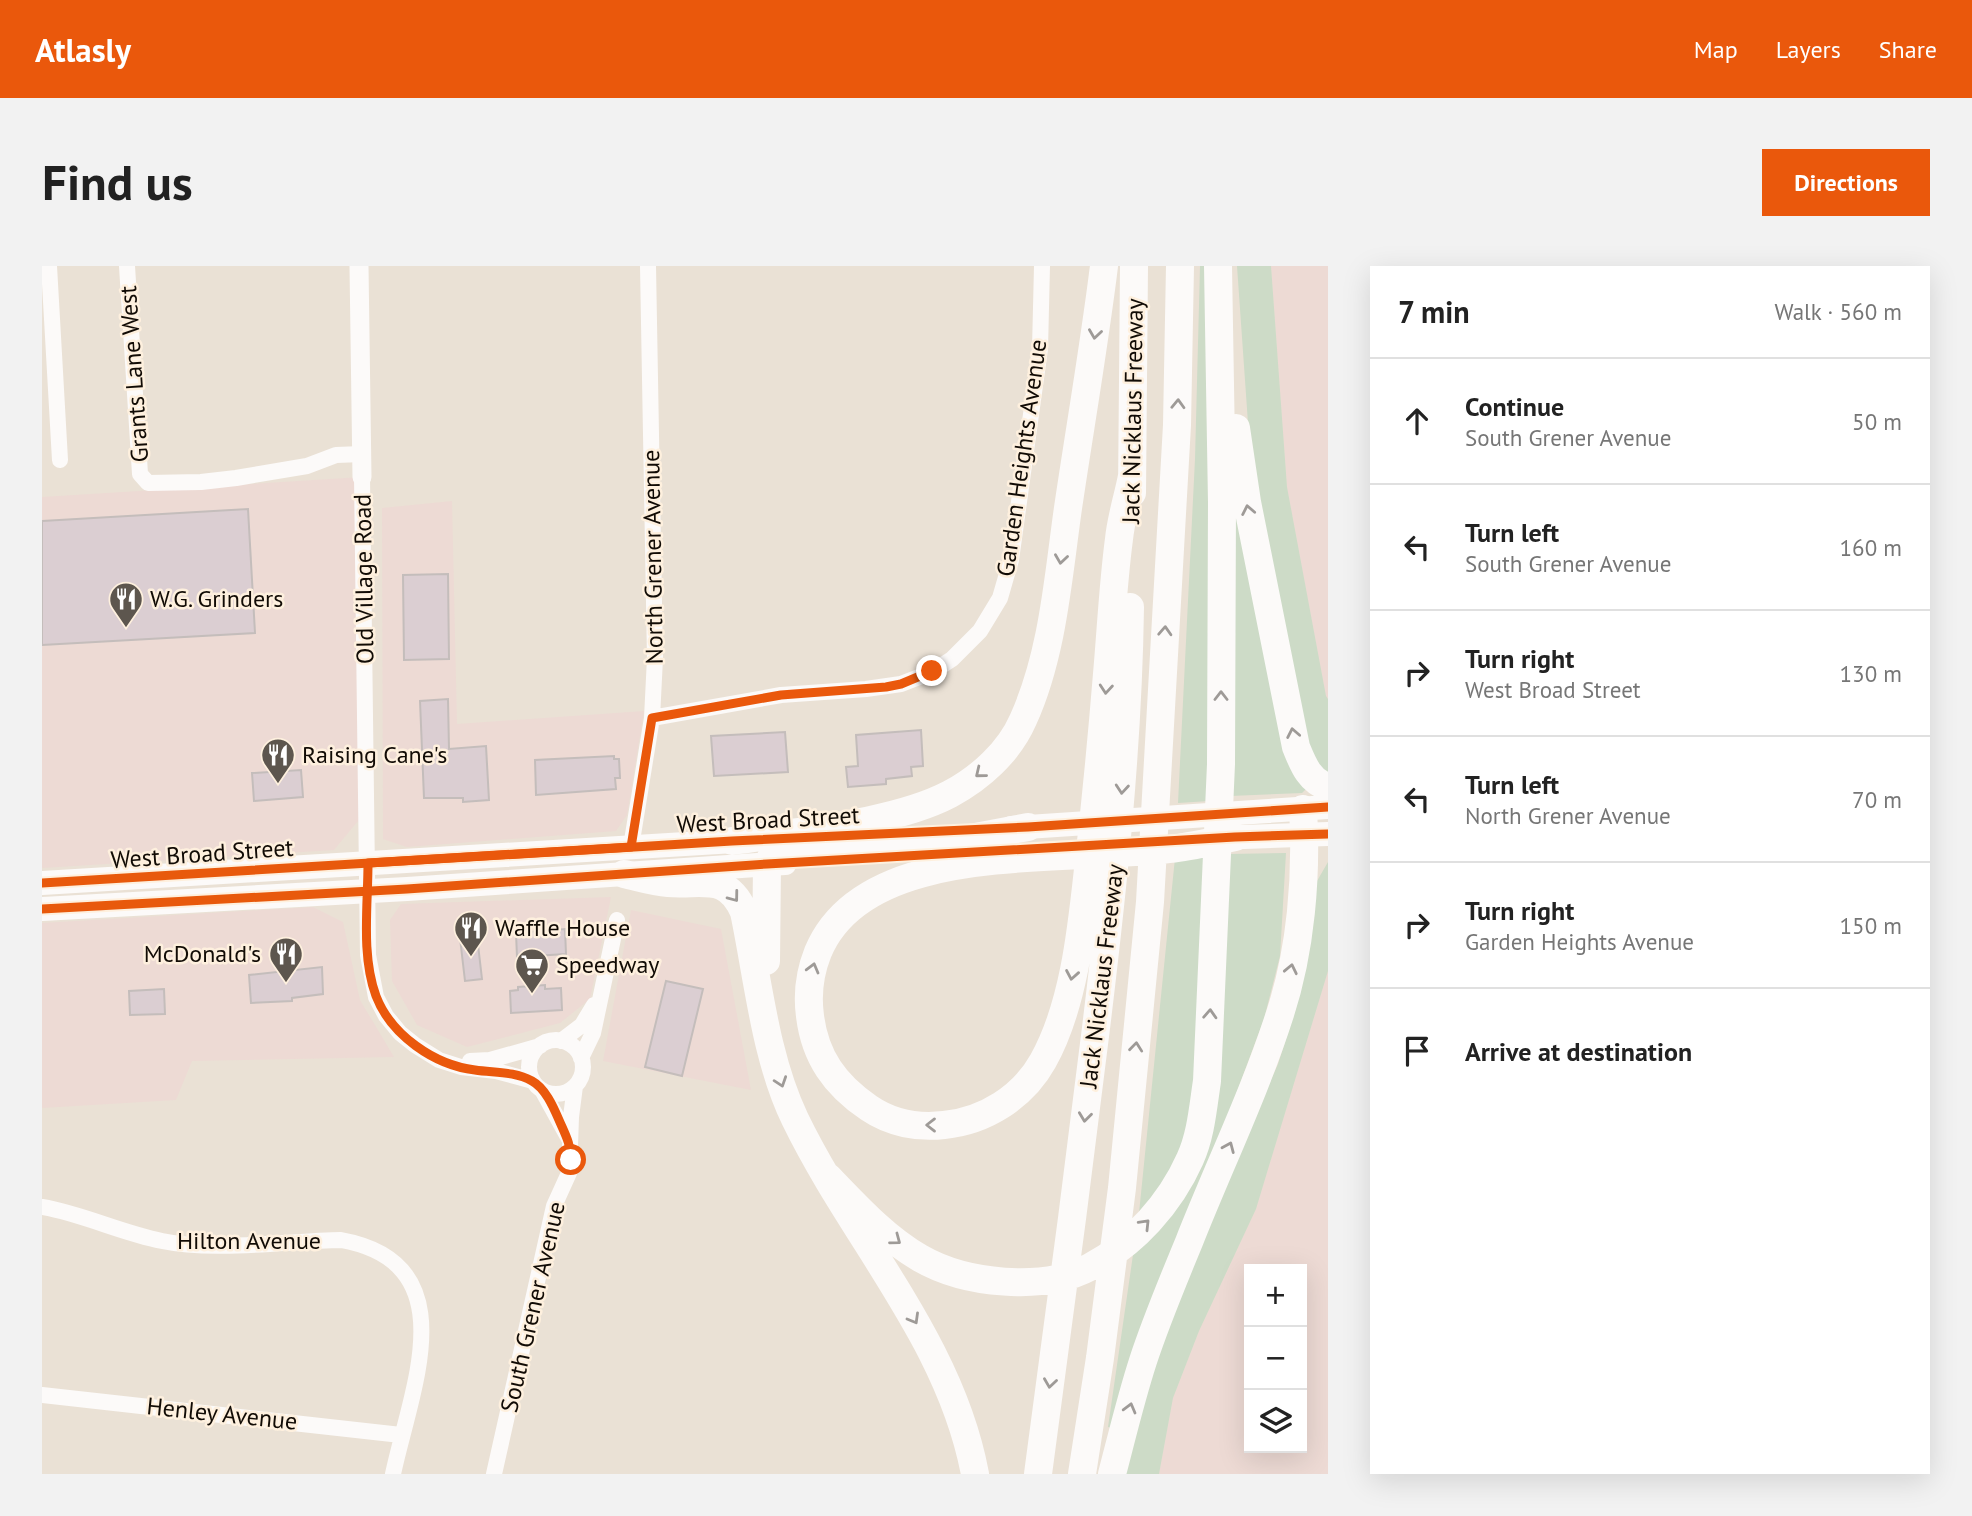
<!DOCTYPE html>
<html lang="en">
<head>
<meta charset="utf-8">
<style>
  :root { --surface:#fff; --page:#f2f2f2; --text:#222; --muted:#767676; --line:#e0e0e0; --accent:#ea580c }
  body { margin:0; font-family:"PT Sans",sans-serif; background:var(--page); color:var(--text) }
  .controls { position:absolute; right:21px; bottom:21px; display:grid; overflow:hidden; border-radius:0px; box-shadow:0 7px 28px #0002 }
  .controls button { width:63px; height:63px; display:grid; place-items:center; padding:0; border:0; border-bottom:2px solid var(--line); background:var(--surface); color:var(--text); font:35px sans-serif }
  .stop { position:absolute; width:21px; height:21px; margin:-16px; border:5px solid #ea580c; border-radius:50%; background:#fff }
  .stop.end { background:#ea580c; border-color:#fff; box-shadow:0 2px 7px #0008 }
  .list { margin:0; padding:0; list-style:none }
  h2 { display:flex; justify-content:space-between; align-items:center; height:91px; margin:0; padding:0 28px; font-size:30px }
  h2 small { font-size:23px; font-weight:400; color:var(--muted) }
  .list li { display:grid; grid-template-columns:46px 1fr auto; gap:21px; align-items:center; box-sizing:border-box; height:126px; padding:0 28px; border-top:2px solid var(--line) }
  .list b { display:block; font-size:26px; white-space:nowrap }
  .list p { margin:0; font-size:23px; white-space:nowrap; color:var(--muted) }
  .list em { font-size:23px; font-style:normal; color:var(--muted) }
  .icon { flex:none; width:38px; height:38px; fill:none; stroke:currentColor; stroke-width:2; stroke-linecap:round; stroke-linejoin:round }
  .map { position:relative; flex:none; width:1286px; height:1208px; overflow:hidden; border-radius:0px }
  header { display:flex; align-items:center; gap:42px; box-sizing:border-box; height:98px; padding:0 35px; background:var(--accent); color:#fff }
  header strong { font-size:33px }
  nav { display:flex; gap:38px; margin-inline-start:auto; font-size:24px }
  .intro { display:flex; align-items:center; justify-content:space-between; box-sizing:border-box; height:168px; padding:0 42px }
  h1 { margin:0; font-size:49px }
  .button { padding:18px 32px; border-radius:0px; background:var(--accent); color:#fff; font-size:24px; font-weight:700 }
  main { display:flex; gap:42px; padding:0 42px }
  aside { flex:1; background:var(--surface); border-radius:0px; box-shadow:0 7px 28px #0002 }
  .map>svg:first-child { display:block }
  .commercial { fill:#eddad4; fill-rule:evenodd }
  .green { fill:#cddbc7 }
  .building { fill:#dbced2; stroke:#c4bdbb; stroke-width:2 }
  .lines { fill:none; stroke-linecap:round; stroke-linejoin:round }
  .minor { stroke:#fcfaf9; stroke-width:16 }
  .tertiary { stroke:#fcfaf9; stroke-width:19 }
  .primary { stroke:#fcfaf9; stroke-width:24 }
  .motorway { stroke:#fcfaf9; stroke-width:28 }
  .cycleway-casing { stroke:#fef0de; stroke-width:13 }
  .cycleway { stroke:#e8590c; stroke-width:9 }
  .oneway { stroke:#9e9a97 }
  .route { stroke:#ea580c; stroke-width:9 }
  .labels { text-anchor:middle; stroke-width:5; stroke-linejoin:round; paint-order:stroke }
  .street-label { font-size:24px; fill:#110b05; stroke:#fef0de }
  .poi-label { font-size:24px; fill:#110b05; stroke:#fef0de; text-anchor:start }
</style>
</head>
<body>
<header>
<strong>Atlasly</strong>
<nav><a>Map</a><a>Layers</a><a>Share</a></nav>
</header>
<div class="intro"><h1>Find us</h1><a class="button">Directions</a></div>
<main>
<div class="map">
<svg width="1286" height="1208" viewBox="0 0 1286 1208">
  <rect width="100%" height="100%" fill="#eae1d5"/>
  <!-- commercial -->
  <path class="commercial" d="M1229 0H1286V433L1284 431 1245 221Z
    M320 211 326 543 292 584 0 602V231Z
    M410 235 415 458 602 445 585 549 574 565 365 581 341 573 340 242Z
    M569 631 548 733 518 757 425 781 375 759 350 715 348 654 359 638Z
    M271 641 301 656 318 734 352 791 150 795 134 834 0 842V657Z
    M589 644 679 663 709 824 561 795Z
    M1286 705V1208H1117L1131 1132 1157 1065 1214 943ZM1207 1003H1260V1182H1207Z"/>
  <!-- green -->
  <path class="green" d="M1158 0H1170L1167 535 1136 537 1153 193Z
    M1195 0H1229L1245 221 1284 430 1286 433V508L1278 505 1263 481 1209 200Z
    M1198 240 1265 522 1260 527 1188 530 1191 241Z
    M1244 587 1238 690 1222 753 1070 1162 1066 1161 1092 982 1145 921 1186 588Z
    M1165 591 1158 816 1137 903 1096 957 1133 592Z
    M1286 596V705L1214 943 1157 1065 1131 1132 1117 1208H1076L1107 1090 1236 798 1254 742 1275 615Z"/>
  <!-- building -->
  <path class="building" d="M206 243 213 367 0 379V255Z
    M406 308 407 393 362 394 361 309Z
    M406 433 407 483 444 480 447 534 421 536V532H382L378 435Z
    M879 464 881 500 869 501 870 510 844 513V518L806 521 804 501 816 500 814 469Z
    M743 466 746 506 672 510 669 470Z
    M572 490V493H577L578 512H573L574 523 494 529 493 494Z
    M259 504 261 531 212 535 210 507Z
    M523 663 524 688 475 691 474 667Z
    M435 670 440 713 423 715 418 672Z
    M280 701 281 728 250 732V735L209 737 207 709Z
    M624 715 661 723 640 810 603 801Z
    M503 719V723L519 722 520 744 469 747 468 725 476 724V721Z
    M122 723 123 748 88 749 87 725Z"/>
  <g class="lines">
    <!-- minor -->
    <path class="minor" d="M7 0 18 194
      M85 0 98 208 106 217 159 216 194 212 265 200 294 189 320 188
      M320 211 326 689 334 731 344 750 358 767 373 779 397 794 419 801 454 805 491 815
      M610 452 739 429 824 423 859 418 890 406 910 393 938 365 958 332 969 294 998 83 1000 0
      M589 581 610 452 613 392 606 0
      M487 801a27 27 0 1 1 54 0a27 27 0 1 1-54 0Z
      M519 775 540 759 552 739
      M539 792 551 767 575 654
      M428 795 448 794 498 780
      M500 824 527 873
      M0 941C41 948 79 967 120 975 172 986 244 975 299 974 426 997 369 1123 351 1208
      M0 1129 359 1169
      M452 1208 512 940 527 907 529 851 533 820"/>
    <!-- tertiary -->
    <path class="tertiary" d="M317 0 320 211"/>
    <!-- primary -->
    <path class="primary" d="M969 562 1286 541
      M1174 572 1286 568
      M0 617 709 574
      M0 643 365 623 743 597"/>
    <!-- motorway -->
    <path class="motorway" d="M1194 162 1205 236 1254 481C1261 498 1267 515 1286 521
      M1090 210C1086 231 1079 252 1077 273 1071 318 1069 363 1065 408 1060 470 1054 532 1047 594 1040 658 1033 738 1001 795 981 831 943 855 902 859 876 862 849 857 827 842 793 819 773 791 768 750 765 728 768 706 776 686 816 589 969 594 1058 588 1084 586 1111 586 1136 582 1155 579 1174 575 1193 571
      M1090 227 1092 0
      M690 575C755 565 851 558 908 528 938 512 967 486 981 454 1011 388 1016 312 1026 242 1038 161 1052 81 1062 0
      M582 608C596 611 611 616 626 617 660 620 685 606 702 646 716 713 723 791 753 853 811 973 908 1074 933 1208
      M724 695 725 598 731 589 928 572 986 561
      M786 911C814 940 843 972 878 992 923 1018 1001 1026 1048 1001 1092 978 1128 938 1148 893 1159 869 1161 841 1165 815L1179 498 1180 237 1176 0
      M996 1208C1016 1059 1036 911 1054 762 1071 622 1086 483 1088 341
      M1040 1208 1058 1092 1080 922 1108 636 1135 159 1138 0
      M1070 1208C1080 1170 1089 1132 1101 1095 1114 1055 1131 1015 1147 976 1177 900 1213 826 1238 748 1259 684 1265 610 1261 543"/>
    <!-- cycleway casing -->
    <g class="cycleway-casing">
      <path id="cycleway" d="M0 617 690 575 986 561 1286 541
        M0 643 365 623 725 598 1193 571 1286 568"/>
    </g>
    <!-- cycleway -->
    <use href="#cycleway" class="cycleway"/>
  </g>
  <!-- one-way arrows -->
  <defs><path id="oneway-chevron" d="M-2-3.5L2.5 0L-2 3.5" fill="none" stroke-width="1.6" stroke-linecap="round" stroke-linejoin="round" transform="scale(1.75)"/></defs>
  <g class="oneway">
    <use href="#oneway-chevron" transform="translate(1053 68) rotate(98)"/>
    <use href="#oneway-chevron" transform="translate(1136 138) rotate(-88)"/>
    <use href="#oneway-chevron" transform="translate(1206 244) rotate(-101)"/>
    <use href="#oneway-chevron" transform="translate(1019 293) rotate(98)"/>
    <use href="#oneway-chevron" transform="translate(1123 365) rotate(-87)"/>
    <use href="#oneway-chevron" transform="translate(1064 423) rotate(95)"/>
    <use href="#oneway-chevron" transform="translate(1179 430) rotate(-90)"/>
    <use href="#oneway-chevron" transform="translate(1251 467) rotate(-101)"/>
    <use href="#oneway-chevron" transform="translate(938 507) rotate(141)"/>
    <use href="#oneway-chevron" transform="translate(1080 523) rotate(95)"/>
    <use href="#oneway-chevron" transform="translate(692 631) rotate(53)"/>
    <use href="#oneway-chevron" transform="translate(771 702) rotate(-75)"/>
    <use href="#oneway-chevron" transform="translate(1249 703) rotate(-78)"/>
    <use href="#oneway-chevron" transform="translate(1030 709) rotate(100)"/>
    <use href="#oneway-chevron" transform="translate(1168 748) rotate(-87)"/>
    <use href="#oneway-chevron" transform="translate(1094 781) rotate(-84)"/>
    <use href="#oneway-chevron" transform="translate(739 816) rotate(71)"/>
    <use href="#oneway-chevron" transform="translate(1043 851) rotate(97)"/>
    <use href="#oneway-chevron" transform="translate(889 859) rotate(-180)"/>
    <use href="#oneway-chevron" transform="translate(1187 881) rotate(-67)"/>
    <use href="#oneway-chevron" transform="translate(1103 958) rotate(-46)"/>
    <use href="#oneway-chevron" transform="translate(854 974) rotate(37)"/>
    <use href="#oneway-chevron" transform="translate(872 1053) rotate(60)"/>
    <use href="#oneway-chevron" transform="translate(1008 1117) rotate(98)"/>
    <use href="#oneway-chevron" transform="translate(1088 1142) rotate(-75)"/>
  </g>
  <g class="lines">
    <!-- route -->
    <path class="route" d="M529 894C529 878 523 868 517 854 511 840 503 822 490 815 472 805 452 807 433 804 392 799 349 769 334 730 319 689 326 640 326 597L589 581 610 452 739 429 844 421 859 418 890 405"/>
  </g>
  <!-- icons -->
  <defs>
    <g id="restaurant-pin" transform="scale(1.75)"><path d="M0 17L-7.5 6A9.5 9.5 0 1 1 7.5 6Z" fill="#5d564e" stroke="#fef0de"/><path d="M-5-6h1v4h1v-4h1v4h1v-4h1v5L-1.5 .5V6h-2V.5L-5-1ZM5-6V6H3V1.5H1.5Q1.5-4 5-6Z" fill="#fff"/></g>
    <g id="supermarket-pin" transform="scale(1.75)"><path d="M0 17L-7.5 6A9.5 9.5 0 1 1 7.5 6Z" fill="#5d564e" stroke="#fef0de"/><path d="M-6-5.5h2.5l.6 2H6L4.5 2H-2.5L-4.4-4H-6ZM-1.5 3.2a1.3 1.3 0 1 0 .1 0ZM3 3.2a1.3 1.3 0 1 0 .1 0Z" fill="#fff"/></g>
  </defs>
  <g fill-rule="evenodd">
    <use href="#restaurant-pin" x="84" y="333"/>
    <use href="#restaurant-pin" x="236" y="489"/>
    <use href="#restaurant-pin" x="429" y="662"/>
    <use href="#restaurant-pin" x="244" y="688"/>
    <use href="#supermarket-pin" x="490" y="699"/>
  </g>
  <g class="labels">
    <!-- street labels -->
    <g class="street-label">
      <text transform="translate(92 108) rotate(-94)" y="8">Grants Lane West</text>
      <text transform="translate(1091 145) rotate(-89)" y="8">Jack Nicklaus Freeway</text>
      <text transform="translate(980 192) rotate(-82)" y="8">Garden Heights Avenue</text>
      <text transform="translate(611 291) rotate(-91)" y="8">North Grener Avenue</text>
      <text transform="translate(322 313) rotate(-91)" y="8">Old Village Road</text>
      <text transform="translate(726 554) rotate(-3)" y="8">West Broad Street</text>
      <text transform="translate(160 588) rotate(-4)" y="8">West Broad Street</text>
      <text transform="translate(1060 710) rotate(-83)" y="8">Jack Nicklaus Freeway</text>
      <text x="207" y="983">Hilton Avenue</text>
      <text transform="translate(491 1041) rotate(-77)" y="8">South Grener Avenue</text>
      <text transform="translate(180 1148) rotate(6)" y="8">Henley Avenue</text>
    </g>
    <!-- poi labels -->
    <g class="poi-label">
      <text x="108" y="341">W.G. Grinders</text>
      <text x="260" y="497">Raising Cane's</text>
      <text x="453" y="670">Waffle House</text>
      <text x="219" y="696" text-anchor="end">McDonald's</text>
      <text x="514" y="707">Speedway</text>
    </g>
  </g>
</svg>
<div class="controls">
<button>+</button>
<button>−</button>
<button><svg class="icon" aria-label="layers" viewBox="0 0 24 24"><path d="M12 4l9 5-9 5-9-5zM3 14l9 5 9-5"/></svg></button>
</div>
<div class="stop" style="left:529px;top:894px"></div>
<div class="stop end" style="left:890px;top:405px"></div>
</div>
<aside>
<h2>7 min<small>Walk · 560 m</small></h2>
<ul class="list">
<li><svg class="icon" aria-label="ahead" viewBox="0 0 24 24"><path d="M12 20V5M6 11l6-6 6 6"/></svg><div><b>Continue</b><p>South Grener Avenue</p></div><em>50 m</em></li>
<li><svg class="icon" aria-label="left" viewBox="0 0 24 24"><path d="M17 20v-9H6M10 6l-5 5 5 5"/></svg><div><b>Turn left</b><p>South Grener Avenue</p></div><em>160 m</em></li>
<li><svg class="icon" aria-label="right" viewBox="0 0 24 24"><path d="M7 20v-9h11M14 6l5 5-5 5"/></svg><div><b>Turn right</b><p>West Broad Street</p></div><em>130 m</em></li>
<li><svg class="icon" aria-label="left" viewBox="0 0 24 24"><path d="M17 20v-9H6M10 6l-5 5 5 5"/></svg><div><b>Turn left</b><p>North Grener Avenue</p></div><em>70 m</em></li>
<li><svg class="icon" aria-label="right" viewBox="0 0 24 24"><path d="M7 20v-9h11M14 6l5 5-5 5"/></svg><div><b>Turn right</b><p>Garden Heights Avenue</p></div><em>150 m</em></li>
<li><svg class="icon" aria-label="arrive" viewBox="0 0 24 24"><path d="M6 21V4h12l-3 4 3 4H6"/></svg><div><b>Arrive at destination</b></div></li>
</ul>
</aside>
</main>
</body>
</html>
